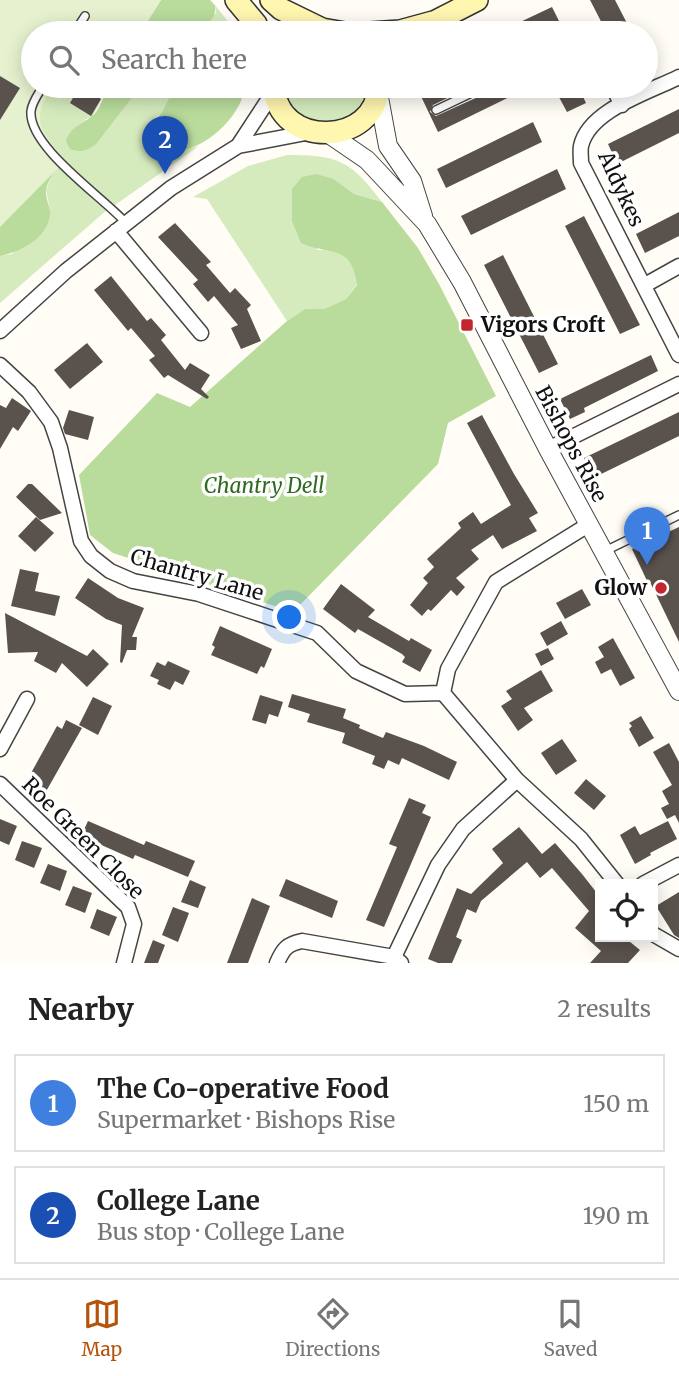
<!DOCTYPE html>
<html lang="en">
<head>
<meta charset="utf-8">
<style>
  :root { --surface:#fff; --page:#f6f6f6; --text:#222; --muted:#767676; --line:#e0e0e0; --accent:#b45309 }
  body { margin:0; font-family:Merriweather,serif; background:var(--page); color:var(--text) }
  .controls { position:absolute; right:21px; bottom:21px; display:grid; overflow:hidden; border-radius:0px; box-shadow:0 4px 18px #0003 }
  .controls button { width:63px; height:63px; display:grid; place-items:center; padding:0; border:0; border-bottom:2px solid var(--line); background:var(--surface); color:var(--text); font:35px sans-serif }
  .you { position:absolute; left:290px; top:618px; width:24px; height:24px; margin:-18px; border:5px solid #fff; border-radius:50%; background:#1a73e8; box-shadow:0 0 0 10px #1a73e833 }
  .badge { display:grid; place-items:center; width:46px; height:46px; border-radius:50%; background:var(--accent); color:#fff; font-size:23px; font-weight:700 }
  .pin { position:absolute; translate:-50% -58px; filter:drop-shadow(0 2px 4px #0008) }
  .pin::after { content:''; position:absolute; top:37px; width:24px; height:21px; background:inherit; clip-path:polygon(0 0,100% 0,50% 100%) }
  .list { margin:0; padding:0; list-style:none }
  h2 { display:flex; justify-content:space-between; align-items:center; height:91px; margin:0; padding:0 28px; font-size:30px }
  h2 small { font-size:23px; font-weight:400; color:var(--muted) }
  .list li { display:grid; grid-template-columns:46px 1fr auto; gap:21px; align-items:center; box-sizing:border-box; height:98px; margin:0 14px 14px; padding:0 14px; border:2px solid var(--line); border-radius:0px }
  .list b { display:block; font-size:26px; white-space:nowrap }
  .list p { margin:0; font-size:23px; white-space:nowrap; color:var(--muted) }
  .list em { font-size:23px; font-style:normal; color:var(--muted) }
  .icon { flex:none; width:38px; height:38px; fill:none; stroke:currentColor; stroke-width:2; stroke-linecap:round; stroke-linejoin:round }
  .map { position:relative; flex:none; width:679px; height:963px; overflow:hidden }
  .search { position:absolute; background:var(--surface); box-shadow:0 4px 18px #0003; left:21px; right:21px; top:21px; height:77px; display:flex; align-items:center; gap:18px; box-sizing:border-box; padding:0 24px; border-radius:38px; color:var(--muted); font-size:26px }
  .sheet { height:315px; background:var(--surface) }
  nav { display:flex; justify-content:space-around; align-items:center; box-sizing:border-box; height:98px; border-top:2px solid var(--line); background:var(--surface); font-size:19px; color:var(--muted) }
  nav a { display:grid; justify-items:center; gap:4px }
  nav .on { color:var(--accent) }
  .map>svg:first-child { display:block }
  .green { fill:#d5ebbd }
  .forest { fill:#b9dc9c }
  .pitch { fill:#e6f2cf }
  .building { fill:#5a524d }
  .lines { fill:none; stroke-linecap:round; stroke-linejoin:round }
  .service-casing { stroke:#444; stroke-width:10 }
  .minor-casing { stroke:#444; stroke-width:17 }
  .tertiary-casing { stroke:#444; stroke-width:20 }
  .secondary-casing { stroke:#333; stroke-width:24 }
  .service { stroke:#fff; stroke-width:7 }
  .minor { stroke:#fff; stroke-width:14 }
  .tertiary { stroke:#fff; stroke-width:18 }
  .secondary { stroke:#fff6b0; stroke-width:21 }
  .poi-dot { fill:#c4262e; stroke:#fff; stroke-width:2.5 }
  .labels { text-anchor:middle; stroke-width:7; stroke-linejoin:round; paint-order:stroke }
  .street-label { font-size:21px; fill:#111; stroke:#fff }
  .poi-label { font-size:21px; font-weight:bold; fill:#111; stroke:#fff; text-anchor:start }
  .park-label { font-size:21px; font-style:italic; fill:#2f6b1f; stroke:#fff }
</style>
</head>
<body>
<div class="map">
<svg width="679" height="963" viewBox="0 0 679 963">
  <rect width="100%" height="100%" fill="#fffdf5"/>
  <!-- green -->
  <path class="green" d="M215 5 237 33H171L174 29 195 27 216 13Z
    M52 86H108L92 117 84 120 110 125 141 86H175L162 112 154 119 176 152 199 146 115 205C94 187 37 145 39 115 39 104 46 95 52 86Z
    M284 86H367C358 137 296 134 284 86Z
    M0 133 58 167 108 209 0 303V256L12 254 50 210 46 190 51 178Z
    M287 155C339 155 351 161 382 202L354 194 334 179 317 250C343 249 353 259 357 284L346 299 324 309H305L287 321 207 199 193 197 248 166Z"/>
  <!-- forest -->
  <path class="forest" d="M161 0H210L215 5C217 31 192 25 174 29L171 33H140Z
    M108 86H141L96 144C87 151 81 153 70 149L66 141C71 126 80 126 91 117 100 111 104 95 108 86Z
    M175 86H245C243 93 242 101 238 107 222 136 178 167 147 143V129L162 112Z
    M49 170 52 174C51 179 47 184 46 189 45 197 49 204 50 211 51 236 21 252 0 256V199Z
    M316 174 334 179 354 194 382 202 418 248 439 284 496 396 448 423 438 464 293 612 113 553 90 535 79 475 157 393 190 407 287 321 305 309H324L346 299 357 285C351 243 330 256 301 243L292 221V189L302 177Z"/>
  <!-- pitch -->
  <path class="pitch" d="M0 0H161L140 33H33V86H52C29 124 42 127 64 162L0 227Z"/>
  <!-- building -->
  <path class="building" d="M590 0H615L632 33H607Z
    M552 7 560 23 541 33H497Z
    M0 76 20 88 0 120Z
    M80 86 101 99 91 116 70 103Z
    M426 86H472L433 105 430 112 436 116 489 92 492 86H532L438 132 418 90Z
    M553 86H578L586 103 567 112Z
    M679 109V133L617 164 608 144Z
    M533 122 542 142 446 188 437 169Z
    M557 169 566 189 471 235 461 216Z
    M679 212V236L645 253 636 234Z
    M584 216 640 325 620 334 565 226Z
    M175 223 211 262 206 265 230 293 235 288 251 305 247 309 261 341 241 349 231 328 238 325 214 296 208 302 193 284 198 280 158 237Z
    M503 255 558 364 539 373 484 265Z
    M111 276 147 321 151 318 166 335 161 340 185 370 190 363 210 375 201 389 209 397 207 399 168 375 164 378 149 360 155 356 131 328 128 331 94 290Z
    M87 343 103 362 70 389 54 370Z
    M651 355 658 371 584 408 585 412 570 419 560 399Z
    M12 398 31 411 18 431 13 427 0 449V405L6 408Z
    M69 410 94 417 88 440 65 434 63 428Z
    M679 412V436L593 478 584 458Z
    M482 415 514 474 538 513 529 518 537 531 502 549 493 535 471 550 479 559 456 578 465 587 457 596 451 590 431 611 428 609 422 616 410 605 428 583 423 578 434 567 427 559 461 528 458 523 473 512 481 524 511 505 467 423Z
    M28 484H32L62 513 40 520 16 497Z
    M36 517 54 533 35 552 18 536Z
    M679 527V642L651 584 649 585 632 549Z
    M20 569 39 573 35 591 60 596 55 616 11 606Z
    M88 578 118 598 144 608 132 637H137L136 650H127L122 663 120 662 122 625 106 619 75 598Z
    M341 584 375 610 368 617 409 641 411 638 432 650 420 672 402 662 405 657 402 654 358 629 355 633 323 609Z
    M582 589 591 605 565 619 556 603Z
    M5 613 87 656 93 649 109 664 87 687 62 663 56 673 34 661 38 652 8 653Z
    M561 621 568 634 547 646 540 633Z
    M220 626 272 649 264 668 261 666 257 674 211 655 215 647 212 645Z
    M613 638 635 678 620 686 611 669 601 674 595 662 604 657 598 647Z
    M548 648 554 659 541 666 535 654Z
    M168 661 190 671 183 685 175 681 170 690 157 684 159 680 150 676 157 662 165 666Z
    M541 670 553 691 524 708 533 720 518 731 501 706 512 699 506 691Z
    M292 694 346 709 343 718 360 725 359 728 383 738 386 732 424 746 457 762 449 780 402 758 399 765 388 760 384 769 372 764 375 756 342 743 345 733 307 722 310 714 288 707Z
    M260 695 283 702 278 717 269 714 266 724 252 720Z
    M93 697 112 706 98 735 79 725Z
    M641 716 654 738 639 747 629 729 632 726 629 723Z
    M66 720 82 728 44 795 25 784 57 726 62 729Z
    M562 739 577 761 556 775 541 753Z
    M669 743 679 762V823L675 815 667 819 661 808 669 804 662 791 672 785 653 752Z
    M586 779 606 796 594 810 574 793Z
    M409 798 426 805 422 813 431 817 384 927 366 920 397 847 389 844Z
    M0 819 17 826 9 845 0 841Z
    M88 821 144 845 146 841 195 861 188 877 135 855 133 859 81 836Z
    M668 821 677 839 650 853 651 855 635 864 620 835 635 826 640 835Z
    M519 827 542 854 555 843 582 874 600 897V937H624L640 950 628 963H590L601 951 575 928 589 911 552 868 540 878 527 862 481 901 476 913 467 909 456 937 462 940 452 963H438L428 959 457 888 471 894 503 863 492 849Z
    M22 841 42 848 34 868 15 860Z
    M48 864 67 871 60 891 40 883Z
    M286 879 338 901 332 918 279 896Z
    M190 880 206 887 198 908 181 902Z
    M73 886 92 893 85 913 65 905Z
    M679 892V938L674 935 656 906Z
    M252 898 270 906 256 942 248 963H227Z
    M173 907 189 913 178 942 162 935Z
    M97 909 117 917 109 936 90 928Z
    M153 940 165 945 158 963H144Z"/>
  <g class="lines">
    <!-- service casing -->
    <g class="service-casing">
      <path id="service" d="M74 33 85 16
        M43 86C39 93 32 102 31 111 28 147 103 197 126 223
        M436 110 486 86
        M603 552 679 515"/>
    </g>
    <!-- minor casing -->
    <g class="minor-casing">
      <path id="minor" d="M679 77C649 92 589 110 581 146 580 151 581 157 581 163L679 355
        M612 86 622 105
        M238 146 274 91
        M116 231 201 333
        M645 285 679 266
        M0 331 66 271 171 188 238 146 311 132
        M0 365 29 392 51 422 60 448 81 541 91 556 110 571 133 581 199 594 317 633 356 671 405 694 443 693 517 780 581 839 617 884
        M548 449 679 384
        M443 693 448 669 496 582 588 525
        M0 749 27 699
        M0 784 128 907 134 924 124 963
        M643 884 679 865
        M653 934 679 949
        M277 963C283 949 287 944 302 941L394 957
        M401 963 394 957 438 865 463 829 517 780"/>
    </g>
    <!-- tertiary casing -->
    <g class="tertiary-casing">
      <path id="tertiary" d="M378 92 388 146 412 181 423 216
        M329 134 367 160 427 224 462 282 548 449 679 691"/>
    </g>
    <!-- secondary casing -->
    <g class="secondary-casing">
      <path id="secondary" d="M236 0 256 24 259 33
        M271 0 281 9 322 29
        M309 33 322 29 345 33
        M370 33 400 31 433 22
        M420 33 434 22 477 0
        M274 86C277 150 378 146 378 86"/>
    </g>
    <!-- service -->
    <use href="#service" class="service"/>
    <!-- minor -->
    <use href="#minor" class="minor"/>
    <!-- tertiary -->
    <use href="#tertiary" class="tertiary"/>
    <!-- secondary -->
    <use href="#secondary" class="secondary"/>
  </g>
  <!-- markers -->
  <g class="poi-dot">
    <rect x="460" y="318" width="14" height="14" rx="3.5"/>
    <circle cx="661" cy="588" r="7"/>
  </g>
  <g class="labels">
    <!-- street labels -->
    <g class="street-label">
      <text transform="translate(621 189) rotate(65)" y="7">Aldykes</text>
      <text transform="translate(571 444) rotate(62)" y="7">Bishops Rise</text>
      <text transform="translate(197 575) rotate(16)" y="7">Chantry Lane</text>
      <text transform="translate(83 838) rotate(45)" y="7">Roe Green Close</text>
    </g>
    <!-- poi labels -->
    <g class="poi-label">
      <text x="481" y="332">Vigors Croft</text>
      <text x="647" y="595" text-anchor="end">Glow</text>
    </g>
    <!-- park labels -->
    <g class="park-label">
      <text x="264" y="493">Chantry Dell</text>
    </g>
  </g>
</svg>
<div class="controls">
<button><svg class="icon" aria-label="locate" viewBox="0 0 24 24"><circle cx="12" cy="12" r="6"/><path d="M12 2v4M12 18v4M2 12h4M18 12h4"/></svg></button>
</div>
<div class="you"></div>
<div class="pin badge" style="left:647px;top:565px;background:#3f7fe0">1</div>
<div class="pin badge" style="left:165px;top:174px;background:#1a4fb4">2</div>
<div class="search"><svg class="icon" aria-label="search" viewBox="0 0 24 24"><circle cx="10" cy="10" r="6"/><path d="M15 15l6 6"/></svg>Search here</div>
</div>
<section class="sheet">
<h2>Nearby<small>2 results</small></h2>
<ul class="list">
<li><span class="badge" style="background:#3f7fe0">1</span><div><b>The Co-operative Food</b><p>Supermarket · Bishops Rise</p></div><em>150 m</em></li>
<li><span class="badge" style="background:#1a4fb4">2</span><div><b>College Lane</b><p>Bus stop · College Lane</p></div><em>190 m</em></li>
</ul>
</section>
<nav>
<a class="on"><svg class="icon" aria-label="map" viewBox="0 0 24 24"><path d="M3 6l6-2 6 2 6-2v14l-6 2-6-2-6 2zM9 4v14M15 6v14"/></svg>Map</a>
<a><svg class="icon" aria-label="directions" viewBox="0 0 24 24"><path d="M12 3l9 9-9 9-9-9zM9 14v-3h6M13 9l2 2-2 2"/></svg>Directions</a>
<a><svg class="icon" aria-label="saved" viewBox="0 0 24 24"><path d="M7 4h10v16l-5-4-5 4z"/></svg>Saved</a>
</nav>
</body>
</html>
